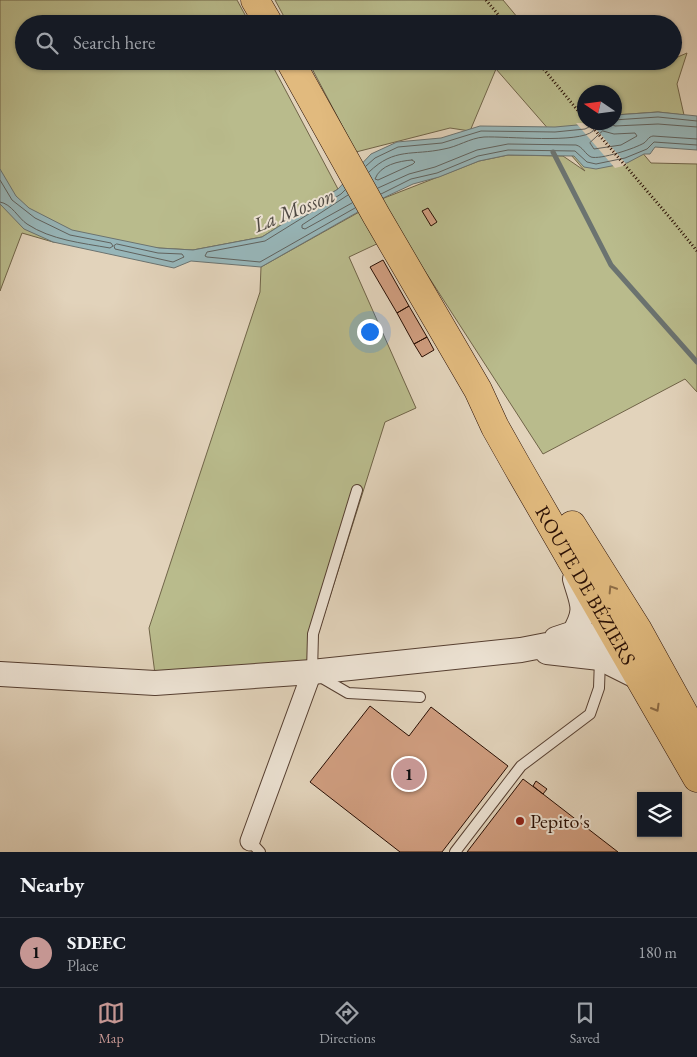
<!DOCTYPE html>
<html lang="en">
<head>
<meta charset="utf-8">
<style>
  :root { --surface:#171b24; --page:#242831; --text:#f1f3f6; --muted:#9ea1a6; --line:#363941; --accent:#c59692 }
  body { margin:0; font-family:"EB Garamond",serif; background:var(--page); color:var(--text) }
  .controls { position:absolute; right:15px; bottom:15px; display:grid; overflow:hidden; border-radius:0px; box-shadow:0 1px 4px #0004 }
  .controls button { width:45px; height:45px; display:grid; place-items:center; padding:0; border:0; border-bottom:1px solid var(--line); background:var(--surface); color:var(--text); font:25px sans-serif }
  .compass { position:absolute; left:577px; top:85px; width:45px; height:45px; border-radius:50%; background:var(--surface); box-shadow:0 1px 4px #0004; rotate:283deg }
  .you { position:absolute; left:369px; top:331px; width:18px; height:18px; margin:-12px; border:4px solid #fff; border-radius:50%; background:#1a73e8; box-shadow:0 0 0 8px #1a73e833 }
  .badge { display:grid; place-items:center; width:32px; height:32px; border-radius:50%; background:var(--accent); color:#111; font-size:16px; font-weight:700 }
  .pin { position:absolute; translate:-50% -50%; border:2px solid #fff; box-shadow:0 1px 5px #0006 }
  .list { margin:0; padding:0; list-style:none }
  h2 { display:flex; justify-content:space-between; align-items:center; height:65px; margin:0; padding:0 20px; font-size:21px }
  h2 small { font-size:16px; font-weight:400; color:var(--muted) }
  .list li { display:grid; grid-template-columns:32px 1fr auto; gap:15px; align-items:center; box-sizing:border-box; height:70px; padding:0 20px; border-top:1px solid var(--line) }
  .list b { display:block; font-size:19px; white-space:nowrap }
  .list p { margin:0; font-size:16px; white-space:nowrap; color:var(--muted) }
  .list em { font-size:16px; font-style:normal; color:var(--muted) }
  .icon { flex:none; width:28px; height:28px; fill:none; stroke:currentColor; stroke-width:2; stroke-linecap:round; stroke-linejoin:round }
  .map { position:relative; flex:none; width:697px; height:852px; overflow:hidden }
  .search { position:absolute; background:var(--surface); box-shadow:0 1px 4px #0004; left:15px; right:15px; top:15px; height:55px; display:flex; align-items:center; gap:12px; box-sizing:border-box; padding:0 18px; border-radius:28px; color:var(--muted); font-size:19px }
  .sheet { height:135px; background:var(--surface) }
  nav { display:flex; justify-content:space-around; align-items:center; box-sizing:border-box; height:70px; border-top:1px solid var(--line); background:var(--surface); font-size:14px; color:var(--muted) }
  nav a { display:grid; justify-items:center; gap:2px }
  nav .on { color:var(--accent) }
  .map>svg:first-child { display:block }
  .green { fill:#b9bb8c; stroke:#706448 }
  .water { fill:#97b6b9; stroke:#6b7370 }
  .pier { fill:#e2d3bb }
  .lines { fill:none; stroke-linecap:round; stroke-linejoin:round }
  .shore { stroke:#60625e; stroke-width:1 }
  .stream { stroke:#6b7370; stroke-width:5 }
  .building { fill:#cf9d7f; stroke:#280e03 }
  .service-casing { stroke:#563f31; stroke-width:12 }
  .minor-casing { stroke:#563f31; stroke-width:21 }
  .tertiary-casing { stroke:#563f31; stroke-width:26 }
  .primary-casing { stroke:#280e03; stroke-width:29 }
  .path { stroke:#280e03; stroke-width:3; stroke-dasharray:1 2.5; stroke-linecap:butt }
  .service { stroke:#ece2d3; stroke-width:10 }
  .minor { stroke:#ece2d3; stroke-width:19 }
  .tertiary { stroke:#ece2d3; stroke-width:24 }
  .primary { stroke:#e1ba7e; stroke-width:28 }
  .oneway { stroke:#8e6d47 }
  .poi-dot { fill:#8f2418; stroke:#ece2d3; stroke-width:2 }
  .labels { text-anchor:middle; stroke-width:4; stroke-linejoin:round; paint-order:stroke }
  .street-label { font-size:20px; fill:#280e03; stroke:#ece2d3 }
  .poi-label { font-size:20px; fill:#280e03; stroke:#ece2d3; text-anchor:start }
  .water-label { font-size:21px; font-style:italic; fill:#4f4943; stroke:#ece2d3 }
</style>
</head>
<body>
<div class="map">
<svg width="697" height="852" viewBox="0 0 697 852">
  <rect width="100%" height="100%" fill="#e2d3bb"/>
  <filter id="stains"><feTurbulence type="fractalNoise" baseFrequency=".004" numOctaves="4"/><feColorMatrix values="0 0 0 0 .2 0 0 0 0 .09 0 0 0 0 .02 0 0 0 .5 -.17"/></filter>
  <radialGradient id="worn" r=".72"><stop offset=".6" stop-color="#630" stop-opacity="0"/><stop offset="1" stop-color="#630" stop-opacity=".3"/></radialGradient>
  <!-- green -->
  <path class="green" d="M0 0H237L250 24H24V61H270L338 189 262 237 193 250 53 242 22 233 0 291Z
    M275 0H503L523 24H288Z
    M687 53 677 84 684 115 658 112 615 115 614 92H584V122H614L615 120 651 163 697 164V392L685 379 543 454 379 200 479 161 508 155 563 156 585 171 496 69 470 131 450 128 356 152 308 61H502L498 66 505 61H605L654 69 669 61H673V59Z
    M361 211 383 241 349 257 416 408 385 422 309 663 155 674 149 628 260 292 261 267Z"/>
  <!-- water -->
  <path class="water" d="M658 112 697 116V150L655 147 650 154H644L627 163 596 169 584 167 574 156 508 155 479 161 439 177 413 184 379 200 261 267 191 261 174 268 53 242 24 229 0 204V169L16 196 29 208 72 230 159 248 193 250 262 237 338 189 371 154 397 142 441 138 480 126 555 127 588 124 591 123 614 122 615 115Z"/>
  <!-- pier -->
  <path class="pier" d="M576 123H591L627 165 615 168Z"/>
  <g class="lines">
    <!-- shore -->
    <path class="shore" d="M614 120 658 117 697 121
      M607 122 615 126 658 124 697 127
      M603 131 614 134 635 133 637 136 621 145 594 149 590 143Z
      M412 160 415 162 413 164 378 180 375 179C380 165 399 161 412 160Z
      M366 166 375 158 398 147 442 143 481 131 555 132 585 129 589 127 590 122
      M369 172C395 147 412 156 444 149 457 147 470 138 484 137 506 136 579 144 593 131L596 122
      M0 180 12 200 35 218 70 235 111 243 113 246 110 248C82 243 51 240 27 224 18 218 12 204 0 202
      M378 188 409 174 435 167 477 150 508 144 576 145C583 147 585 154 591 157 600 160 636 148 644 143 648 140 648 137 653 136L697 139
      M345 190 341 194 265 241 207 252 205 256 207 257 260 262 355 208
      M381 194 411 179 437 173 478 156 508 150 575 151 587 162 596 164 625 158 647 149 654 142 697 145
      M348 195 302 225V228L305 229 352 203
      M117 244 158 253 182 254 184 257 173 262 115 249 114 246Z"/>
    <!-- stream -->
    <path class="stream" d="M553 152 611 265 697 362"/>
  </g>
  <!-- building -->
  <path class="building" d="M428 208 437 222 431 226 422 211Z
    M383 260 409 306 397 313 370 267Z
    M409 306 427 337 414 344 397 313Z
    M427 337 434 350 422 357 414 344Z
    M370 706 409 736 431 707 508 766 442 852H400L310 782Z
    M523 779 543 794 618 852H467Z
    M536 781 547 789 543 794 533 786Z"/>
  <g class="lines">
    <!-- service casing -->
    <g class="service-casing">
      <path id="service" d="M357 490 313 634 312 672 348 693 420 697
        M250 841 260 852
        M455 852 521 766 590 714 599 688 600 659"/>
    </g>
    <!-- minor casing -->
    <g class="minor-casing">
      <path id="minor" d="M250 841 312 672"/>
    </g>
    <!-- tertiary casing -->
    <g class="tertiary-casing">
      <path id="tertiary" d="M556 639 574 633C588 609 582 604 575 579
        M547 652 600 658 638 677
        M0 674 155 683 312 672 521 650 593 636 616 639 631 633"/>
    </g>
    <!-- primary casing -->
    <g class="primary-casing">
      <g id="primary">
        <path d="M255 0 269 24"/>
        <path id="s1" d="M290 61 376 215 478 390 495 427 517 466 697 778"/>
        <path d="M572 525 638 630 697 737"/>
      </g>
    </g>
    <!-- path -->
    <path class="path" d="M486 0 506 24
      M537 61 584 118
      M588 122 671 219 697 251"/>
    <!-- service -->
    <use href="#service" class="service"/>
    <!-- minor -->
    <use href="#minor" class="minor"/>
    <!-- tertiary -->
    <use href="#tertiary" class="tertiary"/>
    <!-- primary -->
    <use href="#primary" class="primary"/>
  </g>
  <!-- one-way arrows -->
  <defs><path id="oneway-chevron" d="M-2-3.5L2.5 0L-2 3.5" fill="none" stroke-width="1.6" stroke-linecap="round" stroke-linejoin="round" transform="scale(1.25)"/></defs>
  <g class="oneway">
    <use href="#oneway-chevron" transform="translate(612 589) rotate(-122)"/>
    <use href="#oneway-chevron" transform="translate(656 708) rotate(60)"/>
  </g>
  <!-- markers -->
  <circle class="poi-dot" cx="520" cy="821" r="5"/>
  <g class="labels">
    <!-- street labels -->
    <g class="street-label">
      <text dy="7" stroke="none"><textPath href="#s1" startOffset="602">ROUTE DE BÉZIERS</textPath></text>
    </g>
    <!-- poi labels -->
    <g class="poi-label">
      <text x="530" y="828">Pepito's</text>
    </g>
    <!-- water labels -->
    <g class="water-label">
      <text transform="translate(294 210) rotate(-22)" y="7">La Mosson</text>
    </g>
  </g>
  <rect width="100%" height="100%" filter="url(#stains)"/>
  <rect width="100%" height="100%" fill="url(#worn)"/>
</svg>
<div class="controls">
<button><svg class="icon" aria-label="layers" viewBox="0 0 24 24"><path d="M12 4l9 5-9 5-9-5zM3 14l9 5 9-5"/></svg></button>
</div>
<svg class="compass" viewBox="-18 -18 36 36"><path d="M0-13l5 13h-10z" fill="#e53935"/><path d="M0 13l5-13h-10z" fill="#9ea1a6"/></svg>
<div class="you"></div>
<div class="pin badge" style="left:409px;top:774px">1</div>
<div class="search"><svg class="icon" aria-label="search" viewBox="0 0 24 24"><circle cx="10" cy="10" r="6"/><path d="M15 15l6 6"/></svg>Search here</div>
</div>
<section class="sheet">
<h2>Nearby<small></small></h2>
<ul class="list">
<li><span class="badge">1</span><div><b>SDEEC</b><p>Place</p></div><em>180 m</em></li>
</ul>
</section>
<nav>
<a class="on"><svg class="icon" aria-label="map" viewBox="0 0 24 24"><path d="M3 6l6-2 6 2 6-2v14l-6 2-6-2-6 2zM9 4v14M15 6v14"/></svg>Map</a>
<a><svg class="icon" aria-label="directions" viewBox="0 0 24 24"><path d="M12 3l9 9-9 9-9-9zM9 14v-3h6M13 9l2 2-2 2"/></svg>Directions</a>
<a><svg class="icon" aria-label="saved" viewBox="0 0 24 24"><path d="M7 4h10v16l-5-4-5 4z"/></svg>Saved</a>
</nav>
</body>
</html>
